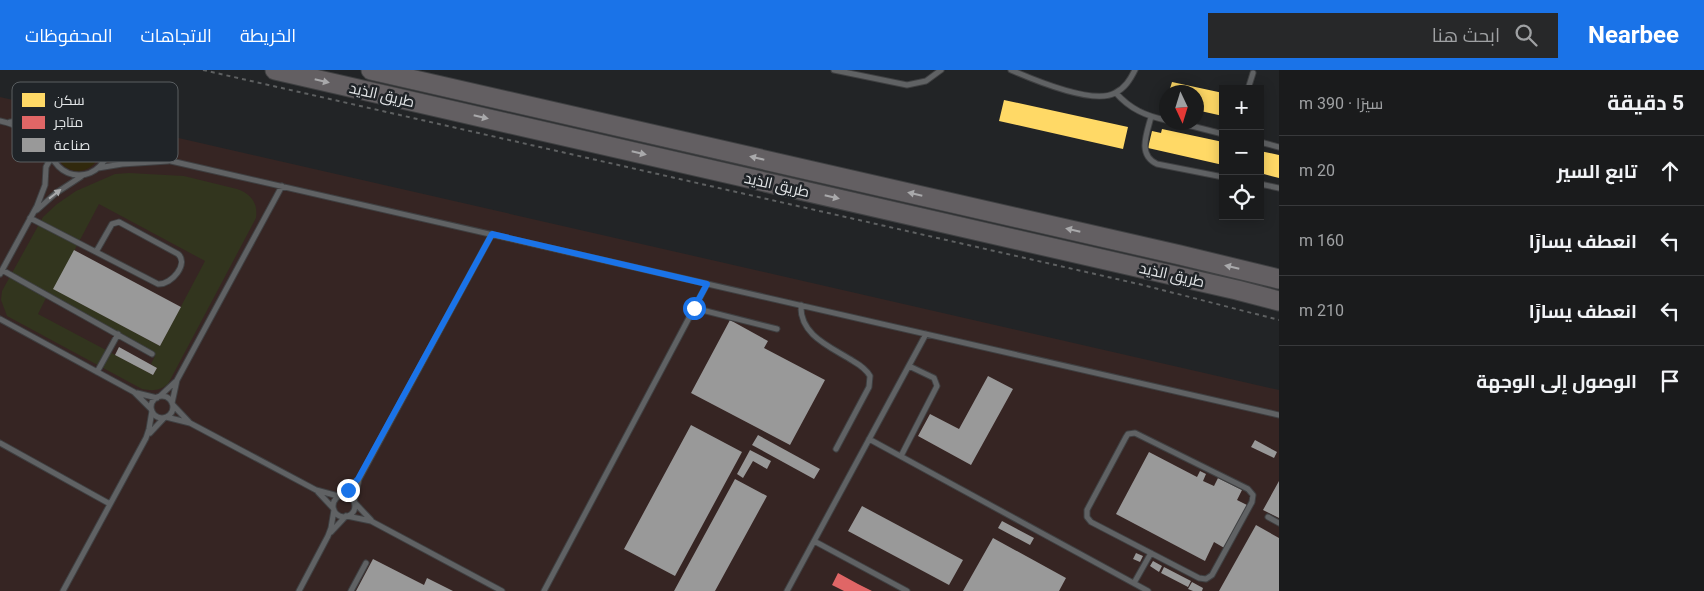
<!DOCTYPE html>
<html lang="ar">
<head>
<meta charset="utf-8">
<style>
  :root { --surface:#1a1b1c; --page:#272829; --text:#f1f3f6; --muted:#9fa1a3; --line:#38393b; --accent:#1a73e8 }
  body { margin:0; font-family:Roboto,Cairo,sans-serif; background:var(--page); color:var(--text); direction:rtl }
  .controls { position:absolute; right:15px; top:15px; display:grid; overflow:hidden; border-radius:0px; box-shadow:0 2px 12px #0003 }
  .controls button { width:45px; height:45px; display:grid; place-items:center; padding:0; border:0; border-bottom:1px solid var(--line); background:var(--surface); color:var(--text); font:25px sans-serif }
  .compass { position:absolute; left:1159px; top:15px; width:45px; height:45px; border-radius:50%; background:var(--surface); box-shadow:0 2px 12px #0003; rotate:176deg }
  .stop { position:absolute; width:15px; height:15px; margin:-11px; border:4px solid #1a73e8; border-radius:50%; background:#fff }
  .stop.end { background:#1a73e8; border-color:#fff; box-shadow:0 1px 5px #0008 }
  .list { margin:0; padding:0; list-style:none }
  h2 { display:flex; justify-content:space-between; align-items:center; height:65px; margin:0; padding:0 20px; font-size:21px }
  h2 small { font-size:16px; font-weight:400; color:var(--muted) }
  .list li { display:grid; grid-template-columns:32px 1fr auto; gap:15px; align-items:center; box-sizing:border-box; height:70px; padding:0 20px; border-top:1px solid var(--line) }
  .list b { display:block; font-size:19px; white-space:nowrap }
  .list em { font-size:16px; font-style:normal; color:var(--muted) }
  .icon { flex:none; width:28px; height:28px; fill:none; stroke:currentColor; stroke-width:2; stroke-linecap:round; stroke-linejoin:round }
  .map { position:relative; flex:none; width:1279px; height:521px; overflow:hidden; direction:ltr }
  header { display:flex; align-items:center; gap:30px; box-sizing:border-box; height:70px; padding:0 25px; background:var(--accent); color:#fff }
  header strong { font-size:24px }
  nav { display:flex; gap:28px; margin-inline-start:auto; font-size:18px }
  .search { width:350px; height:45px; background:var(--page); display:flex; align-items:center; gap:12px; box-sizing:border-box; padding:0 18px; border-radius:0px; color:var(--muted); font-size:19px }
  main { display:flex }
  aside { flex:1; background:var(--surface) }
  .map>svg:first-child { display:block }
  .industrial { fill:#362523 }
  .green { fill:#32351e; fill-rule:evenodd }
  .sand { fill:#31290d }
  .homes { fill:#ffd966 }
  .shops { fill:#e06666 }
  .industry { fill:#999 }
  .lines { fill:none; stroke-linecap:round; stroke-linejoin:round }
  .service-casing { stroke:#3f4042; stroke-width:7 }
  .motorway-casing { stroke:#3f4042; stroke-width:21 }
  .path { stroke:#5e6061; stroke-width:2; stroke-dasharray:4 4; stroke-linecap:butt }
  .service { stroke:#606264; stroke-width:5 }
  .motorway { stroke:#635f62; stroke-width:19 }
  .oneway { fill:#a9a9ab }
  .oneway2 { fill:#a8aaac }
  .route { stroke:#1a73e8; stroke-width:6 }
  .labels { text-anchor:middle; stroke-width:5; stroke-linejoin:round; paint-order:stroke }
  .street-label { font-size:15px; fill:#e2e5e7; stroke:#202428 }
  .key { fill:#202428; stroke:#5a5e61; stroke-width:1 }
  .key-label { font-size:14px; fill:#e2e5e7 }
</style>
</head>
<body>
<header>
<strong>Nearbee</strong>
<div class="search"><svg class="icon" aria-label="search" viewBox="0 0 24 24"><circle cx="10" cy="10" r="6"/><path d="M15 15l6 6"/></svg>ابحث هنا</div>
<nav><a>الخريطة</a><a>الاتجاهات</a><a>المحفوظات</a></nav>
</header>
<main>
<aside>
<h2>5 دقيقة<small>سيرًا · 390 m</small></h2>
<ul class="list">
<li><svg class="icon" aria-label="ahead" viewBox="0 0 24 24"><path d="M12 20V5M6 11l6-6 6 6"/></svg><div><b>تابع السير</b></div><em>20 m</em></li>
<li><svg class="icon" aria-label="left" viewBox="0 0 24 24"><path d="M17 20v-9H6M10 6l-5 5 5 5"/></svg><div><b>انعطف يسارًا</b></div><em>160 m</em></li>
<li><svg class="icon" aria-label="left" viewBox="0 0 24 24"><path d="M17 20v-9H6M10 6l-5 5 5 5"/></svg><div><b>انعطف يسارًا</b></div><em>210 m</em></li>
<li><svg class="icon" aria-label="arrive" viewBox="0 0 24 24"><path d="M6 21V4h12l-3 4 3 4H6"/></svg><div><b>الوصول إلى الوجهة</b></div></li>
</ul>
</aside>
<div class="map">
<svg width="1279" height="521" viewBox="0 0 1279 521">
  <rect width="100%" height="100%" fill="#222426"/>
  <!-- industrial -->
  <path class="industrial" d="M0 27 1279 320V521H0Z"/>
  <!-- green -->
  <path class="green" d="M129 103 184 106 237 119C252 124 258 134 256 148L168 314C159 321 153 321 142 319L7 246 1 230 2 221 43 147 57 134 76 121 115 104ZM99 134 205 191 160 276 54 219ZM46 228 155 286 151 294 157 298 153 305 38 244Z"/>
  <!-- sand -->
  <path class="sand" d="M56 79a22 22 0 1 1 44 0a22 22 0 1 1-44 0Z"/>
  <!-- homes -->
  <path class="homes" d="M1172 12 1223 23V46L1196 40V22H1169Z
    M1004 30 1128 57 1123 79 999 51Z
    M1162 59 1223 72V95L1148 78 1152 61 1161 63Z
    M1260 81 1279 85V108L1260 103Z"/>
  <!-- shops -->
  <path class="shops" d="M838 503 858 514 872 521H844L832 515Z"/>
  <!-- industry -->
  <path class="industry" d="M74 180 181 237 160 276 53 219Z
    M730 250 768 271 764 278 825 310 790 375 691 323Z
    M119 277 157 298 153 305 115 285Z
    M988 306 1013 319 971 395 918 366 930 344 959 359Z
    M691 355 742 382 675 506 624 479Z
    M758 365 820 399 814 409 752 375Z
    M1255 370 1277 382 1274 388 1251 377Z
    M750 380 771 391 767 399 753 391 743 408 737 404Z
    M1149 382 1197 407 1200 401 1206 404 1203 411 1214 416 1218 408 1242 420 1237 430 1249 436 1226 479 1214 472 1205 491 1116 444Z
    M735 409 767 426 715 521H674Z
    M1279 411V448L1263 440Z
    M862 436 963 490 949 515 848 461Z
    M1002 451 1034 468 1030 475 998 458Z
    M1256 455 1279 468V521H1219Z
    M993 468 1066 508 1059 521H963Z
    M1136 483 1143 486 1140 492 1133 489Z
    M373 489 424 515 427 508 453 521H356Z
    M1153 491 1162 496 1159 502 1150 496Z
    M1164 497 1191 511 1188 517 1161 503Z
    M1192 512 1203 518 1202 521H1193L1188 519Z"/>
  <g class="lines">
    <!-- service casing -->
    <g class="service-casing">
      <path id="service" d="M834 0 907 15 926 11 941 0
        M1011 0C1034 10 1093 35 1115 23 1125 18 1130 10 1135 0
        M1248 19 1253 3
        M1116 23C1130 39 1146 46 1166 50
        M50 76a29 29 0 1 1 58 0a29 29 0 1 1-58 0Z
        M1151 47C1147 63 1137 85 1157 94L1223 107
        M0 51C21 55 37 67 51 83
        M10 52 67 49
        M1176 52 1223 64
        M106 63 127 74 171 91 1279 345
        M1260 72 1279 77
        M98 98 122 94 168 91
        M1260 114 1279 118
        M37 140 56 123 82 106
        M30 148 96 182 112 154 119 152 178 184C189 193 172 215 158 214L96 182
        M2 200 152 284
        M0 204 37 136 45 115 46 97 52 86
        M801 235C799 265 831 277 853 291 860 295 866 299 870 306L869 317 836 379
        M694 238 777 259
        M0 249 134 322 151 339
        M97 302 118 264
        M137 323 157 328
        M160 326 175 312
        M151 337a11 11 0 1 1 22 0a11 11 0 1 1-22 0Z
        M172 333 177 310 282 116
        M173 335 189 352
        M166 347 190 353 316 420 338 426
        M150 363 164 348
        M1135 363 1248 419 1253 425 1252 432 1212 505 1206 509 1199 508 1091 452 1087 447V440L1126 367 1128 364Z
        M869 369 1148 521
        M0 373 110 434
        M901 386 937 316 934 308 909 296
        M318 422 333 438
        M342 425 356 411
        M333 436a11 11 0 1 1 22 0a11 11 0 1 1-22 0Z
        M354 431 359 409 492 164
        M355 433 371 450
        M347 446 371 451 502 521
        M1268 447 1279 453
        M331 462 346 446
        M814 471 907 521
        M1134 513 1151 483
        M63 521 146 368 149 359 152 341
        M299 521 328 466 331 458 334 440
        M351 521 366 493
        M544 521 707 214
        M787 521 926 264"/>
    </g>
    <!-- motorway casing -->
    <g class="motorway-casing">
      <path id="motorway" d="M275 0 1237 220 1279 231
        M371 0 1180 185 1279 209"/>
    </g>
    <!-- path -->
    <path class="path" d="M203 0 1143 215 1279 250"/>
    <!-- service -->
    <use href="#service" class="service"/>
    <!-- motorway -->
    <use href="#motorway" class="motorway"/>
  </g>
  <!-- one-way arrows -->
  <defs><path id="oneway-solid" d="M-6-.8H1V-3.2L6.5 0L1 3.2V.8H-6Z" transform="scale(1.25)"/></defs>
  <g class="oneway">
    <use href="#oneway-solid" transform="translate(322 11) rotate(13)"/>
    <use href="#oneway-solid" transform="translate(481 47) rotate(13)"/>
    <use href="#oneway-solid" transform="translate(639 83) rotate(13)"/>
    <use href="#oneway-solid" transform="translate(757 88) rotate(-167)"/>
    <use href="#oneway-solid" transform="translate(915 124) rotate(-167)"/>
    <use href="#oneway-solid" transform="translate(832 127) rotate(13)"/>
    <use href="#oneway-solid" transform="translate(1073 160) rotate(-167)"/>
    <use href="#oneway-solid" transform="translate(1232 197) rotate(-167)"/>
  </g>
  <use class="oneway2" href="#oneway-solid" transform="translate(55 124) rotate(-38)"/>
  <g class="lines">
    <!-- route -->
    <path class="route" d="M348 420 358 409 492 164 707 214 694 238"/>
  </g>
  <g class="labels">
    <!-- street labels -->
    <g class="street-label">
      <text transform="translate(382 25) rotate(13)" y="5">طريق الذيد</text>
      <text transform="translate(777 115) rotate(13)" y="5">طريق الذيد</text>
      <text transform="translate(1172 205) rotate(13)" y="5">طريق الذيد</text>
    </g>
  </g>
  <!-- legend -->
  <rect x="12" y="12" width="166" height="80" rx="8" class="key"/>
  <rect x="22" y="23" width="23" height="14" fill="#ffd966"/>
  <rect x="22" y="46" width="23" height="13" fill="#e06666"/>
  <rect x="22" y="68" width="23" height="14" fill="#999"/>
  <g class="key-label">
    <text x="54" y="35">سكن</text>
    <text x="54" y="57">متاجر</text>
    <text x="54" y="80">صناعة</text>
  </g>
</svg>
<div class="controls">
<button>+</button>
<button>−</button>
<button><svg class="icon" aria-label="locate" viewBox="0 0 24 24"><circle cx="12" cy="12" r="6"/><path d="M12 2v4M12 18v4M2 12h4M18 12h4"/></svg></button>
</div>
<svg class="compass" viewBox="-18 -18 36 36"><path d="M0-13l5 13h-10z" fill="#e53935"/><path d="M0 13l5-13h-10z" fill="#9fa1a3"/></svg>
<div class="stop" style="left:694px;top:238px"></div>
<div class="stop end" style="left:348px;top:420px"></div>
</div>
</main>
</body>
</html>
